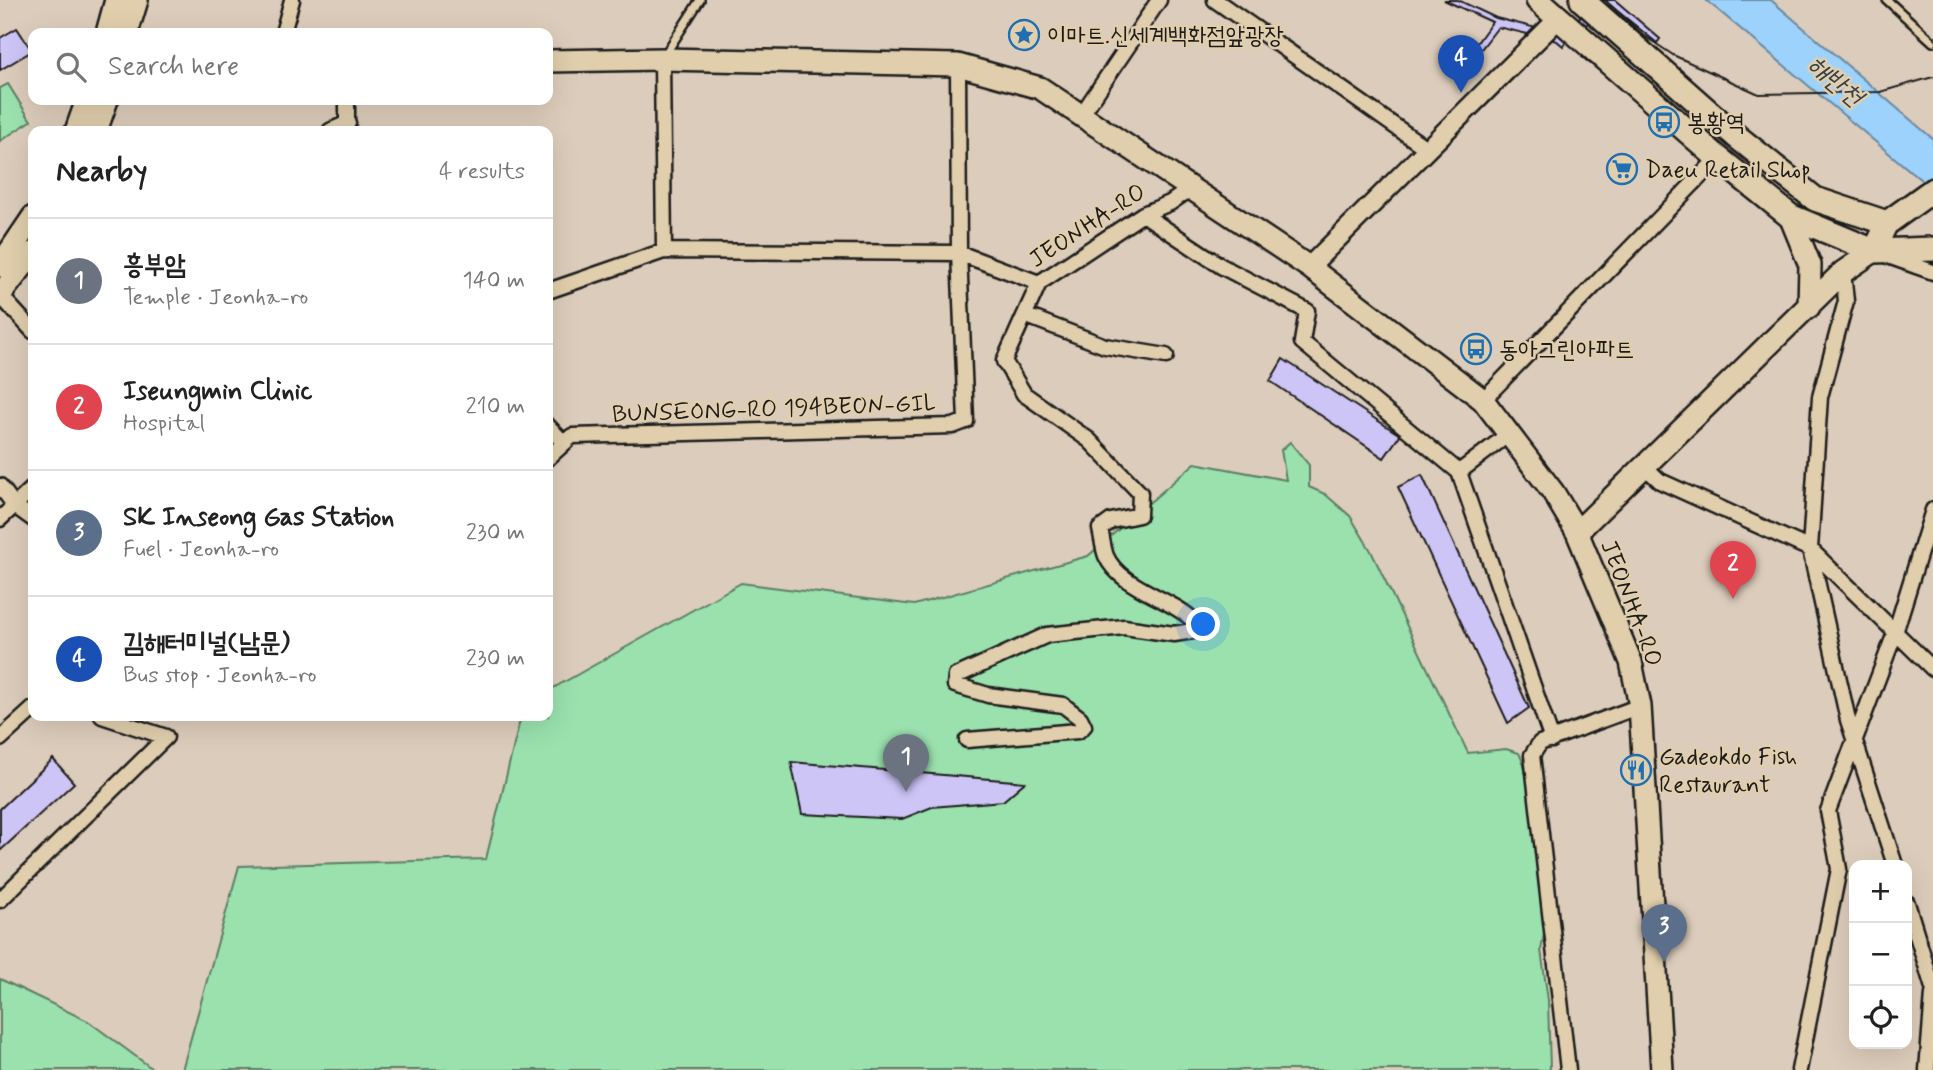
<!DOCTYPE html>
<html lang="en">
<head>
<meta charset="utf-8">
<style>
  :root { --surface:#fff; --page:#f6f6f6; --text:#222; --muted:#767676; --line:#e0e0e0; --accent:#7c3aed }
  body { margin:0; font-family:Mynerve,"Poor Story",sans-serif; background:var(--page); color:var(--text) }
  .controls { position:absolute; right:21px; bottom:21px; display:grid; overflow:hidden; border-radius:14px; box-shadow:0 7px 28px #0002 }
  .controls button { width:63px; height:63px; display:grid; place-items:center; padding:0; border:0; border-bottom:2px solid var(--line); background:var(--surface); color:var(--text); font:35px sans-serif }
  .you { position:absolute; left:1204px; top:625px; width:24px; height:24px; margin:-18px; border:5px solid #fff; border-radius:50%; background:#1a73e8; box-shadow:0 0 0 10px #1a73e833 }
  .badge { display:grid; place-items:center; width:46px; height:46px; border-radius:50%; background:var(--accent); color:#fff; font-size:23px; font-weight:700 }
  .pin { position:absolute; translate:-50% -58px; filter:drop-shadow(0 2px 4px #0008) }
  .pin::after { content:''; position:absolute; top:37px; width:24px; height:21px; background:inherit; clip-path:polygon(0 0,100% 0,50% 100%) }
  .list { margin:0; padding:0; list-style:none }
  h2 { display:flex; justify-content:space-between; align-items:center; height:91px; margin:0; padding:0 28px; font-size:30px }
  h2 small { font-size:23px; font-weight:400; color:var(--muted) }
  .list li { display:grid; grid-template-columns:46px 1fr auto; gap:21px; align-items:center; box-sizing:border-box; height:126px; padding:0 28px; border-top:2px solid var(--line) }
  .list b { display:block; font-size:26px; white-space:nowrap }
  .list p { margin:0; font-size:23px; white-space:nowrap; color:var(--muted) }
  .list em { font-size:23px; font-style:normal; color:var(--muted) }
  .icon { flex:none; width:38px; height:38px; fill:none; stroke:currentColor; stroke-width:2; stroke-linecap:round; stroke-linejoin:round }
  .map { position:relative; flex:none; width:1933px; height:1070px; overflow:hidden }
  .search { position:absolute; background:var(--surface); box-shadow:0 7px 28px #0002; left:28px; top:28px; width:525px; height:77px; display:flex; align-items:center; gap:18px; box-sizing:border-box; padding:0 24px; border-radius:14px; color:var(--muted); font-size:26px }
  .panel { position:absolute; background:var(--surface); box-shadow:0 7px 28px #0002; left:28px; top:126px; width:525px; height:595px; border-radius:14px }
  .map>svg:first-child { display:block }
  .green { fill:#9ae1ae; stroke:#5b7e65; stroke-width:2 }
  .water { fill:#9cd2fb; stroke:#6989a2; stroke-width:2 }
  .building { fill:#cec5f7; stroke:#1c1c1c; stroke-width:2 }
  .lines { fill:none; stroke-linecap:round; stroke-linejoin:round }
  .service-casing { stroke:#1c1c1c; stroke-width:12 }
  .minor-casing { stroke:#1c1c1c; stroke-width:19 }
  .tertiary-casing { stroke:#1c1c1c; stroke-width:23 }
  .secondary-casing { stroke:#1c1c1c; stroke-width:26 }
  .primary-casing { stroke:#1c1c1c; stroke-width:28 }
  .service { stroke:#e0ceac; stroke-width:7 }
  .minor { stroke:#e0ceac; stroke-width:14 }
  .tertiary { stroke:#e0ceac; stroke-width:18 }
  .secondary { stroke:#e0ceac; stroke-width:21 }
  .primary { stroke:#e0ceac; stroke-width:23 }
  .tram { stroke:#1c1c1c; stroke-width:2 }
  .labels { text-anchor:middle; stroke-width:5; stroke-linejoin:round; paint-order:stroke }
  .poi-label { font-size:24px; fill:#1c1c1c; stroke:#e0ceac; text-anchor:start }
  .street-label { font-size:24px; fill:#1c1c1c; stroke:#e0ceac }
  .water-label { font-size:26px; font-style:italic; fill:#364049; stroke:#e0ceac }
</style>
</head>
<body>
<div class="map">
<svg width="1933" height="1070" viewBox="0 0 1933 1070">
  <rect width="100%" height="100%" fill="#dcccbb"/>
  <filter id="ink" filterUnits="userSpaceOnUse"><feTurbulence type="fractalNoise" baseFrequency=".0143" numOctaves="2"/><feDisplacementMap in="SourceGraphic" scale="14" xChannelSelector="R" yChannelSelector="G"/><feConvolveMatrix kernelMatrix="1 2 1 2 8 2 1 2 1" color-interpolation-filters="sRGB"/></filter>
  <g filter="url(#ink)">
    <!-- green -->
    <path class="green" d="M8 84 31 121 0 141V88Z
      M1290 442 1309 465V487L1325 494 1350 516 1371 551 1468 753 1506 749 1519 753 1523 762 1553 886 1541 950 1548 1000 1550 1070H182L239 866 486 859 521 716H548V691L741 583 914 605 1088 556 1195 463 1286 480 1281 450Z
      M0 979 88 1021 154 1070H0Z"/>
    <!-- water -->
    <path class="water" d="M1706 0H1771L1933 139V190Z"/>
    <!-- building -->
    <path class="building" d="M1444 0H1458L1496 18 1560 34 1600 0H1615L1660 39 1657 43 1610 5 1572 37 1622 81 1619 86 1582 57 1585 52 1566 41 1563 46 1557 41 1498 27 1472 61 1466 58 1492 22Z
      M17 28 32 51 0 70V38Z
      M1283 359 1400 435 1384 458 1270 381Z
      M1422 475 1529 708 1508 723 1398 487Z
      M53 759 74 783 0 851V809Z
      M791 762 1025 782 1003 801 932 807 902 819 802 814Z"/>
    <g class="lines">
      <!-- service casing -->
      <g class="service-casing">
        <path id="service" d="M1887 0 1933 42
          M664 56 700 0"/>
      </g>
      <!-- minor casing -->
      <g class="minor-casing">
        <path id="minor" d="M1215 0 1426 148
          M283 33 292 0
          M662 59 664 251
          M347 100V131
          M1082 114 1159 0
          M330 131 348 123
          M1143 214 1221 266 1307 311 1302 342 1459 472 1552 740
          M1888 256 1933 272
          M1843 272 1846 301 1820 397 1810 549 1848 720 1895 865
          M548 291 664 251 959 253 1039 283
          M0 295 33 331
          M1027 316 1105 346 1166 356
          M1483 400 1718 158
          M548 426 564 443
          M548 458 572 436 953 426 966 421 959 253 958 65
          M1644 466 1660 481 1810 549 1933 669
          M1459 472 1510 433
          M0 486 15 506 33 519
          M0 519 33 488
          M0 739 33 709
          M967 740 1078 731 1084 726 1080 718 1063 705 988 695 955 685 956 676 1047 635 1124 627 1174 634 1193 631 1194 621C1171 598 1120 588 1106 556 1103 548 1102 537 1100 529L1111 521 1139 515 1140 493 1089 440 1024 394 1004 361 1039 283 1143 214 1170 203 1193 187
          M0 900 166 737 102 716
          M1907 903 1933 988
          M1568 1070 1532 755 1540 743 1640 706
          M1799 1070 1839 869 1828 811 1895 633 1933 510
          M1927 1070 1933 994"/>
      </g>
      <!-- tertiary casing -->
      <g class="tertiary-casing">
        <path id="tertiary" d="M1309 267 1559 18"/>
      </g>
      <!-- secondary casing -->
      <g class="secondary-casing">
        <path id="secondary" d="M107 33 116 0
          M127 33 137 0
          M548 61 662 59 958 65 1040 88 1309 267 1483 400 1553 492 1577 532 1631 662 1640 706 1662 1070
          M76 131 87 100
          M96 131 107 100
          M1790 216 1810 265 1809 307
          M0 266 33 217
          M0 295 33 253
          M1577 532 1843 272 1874 251 1887 223"/>
      </g>
      <!-- primary casing -->
      <g class="primary-casing">
        <path id="primary" d="M1538 0 1718 158 1790 216 1874 251 1933 249
          M1582 0 1736 136 1815 199 1887 223 1933 190"/>
      </g>
      <!-- service -->
      <use href="#service" class="service"/>
      <!-- minor -->
      <use href="#minor" class="minor"/>
      <!-- tertiary -->
      <use href="#tertiary" class="tertiary"/>
      <!-- secondary -->
      <use href="#secondary" class="secondary"/>
      <!-- primary -->
      <use href="#primary" class="primary"/>
      <!-- tram -->
      <path class="tram" d="M1605 0 1643 35 1673 55 1759 94 1880 92 1933 77"/>
    </g>
  </g>
  <!-- icons -->
  <defs>
    <g id="sight-ring" transform="scale(1.575)"><circle r="9.5" fill="#e0ceac" stroke="#1f6fb2" stroke-width="1.5"/><path d="M0-6L1.8-2.2L6-1.7L2.9 1.2L3.7 5.4L0 3.3L-3.7 5.4L-2.9 1.2L-6-1.7L-1.8-2.2Z" fill="#1f6fb2"/></g>
    <g id="bus-ring" transform="scale(1.575)"><circle r="9.5" fill="#e0ceac" stroke="#1f6fb2" stroke-width="1.5"/><path d="M-5-6H5V4H4V6H2V4H-2V6H-4V4H-5ZM-3.5-4V0h7V-4ZM-3.5 1.2v1.5H-2V1.2ZM2 1.2v1.5H3.5V1.2Z" fill="#1f6fb2"/></g>
    <g id="supermarket-ring" transform="scale(1.575)"><circle r="9.5" fill="#e0ceac" stroke="#1f6fb2" stroke-width="1.5"/><path d="M-6-5.5h2.5l.6 2H6L4.5 2H-2.5L-4.4-4H-6ZM-1.5 3.2a1.3 1.3 0 1 0 .1 0ZM3 3.2a1.3 1.3 0 1 0 .1 0Z" fill="#1f6fb2"/></g>
    <g id="restaurant-ring" transform="scale(1.575)"><circle r="9.5" fill="#e0ceac" stroke="#1f6fb2" stroke-width="1.5"/><path d="M-5-6h1v4h1v-4h1v4h1v-4h1v5L-1.5 .5V6h-2V.5L-5-1ZM5-6V6H3V1.5H1.5Q1.5-4 5-6Z" fill="#1f6fb2"/></g>
  </defs>
  <g fill-rule="evenodd">
    <use href="#sight-ring" x="1024" y="35"/>
    <use href="#bus-ring" x="1664" y="122"/>
    <use href="#supermarket-ring" x="1622" y="169"/>
    <use href="#bus-ring" x="1476" y="349"/>
    <use href="#restaurant-ring" x="1636" y="770"/>
  </g>
  <g class="labels">
    <!-- poi labels -->
    <g class="poi-label">
      <text x="1047" y="43">이마트.신세계백화점앞광장</text>
      <text x="1687" y="130">봉황역</text>
      <text x="1645" y="177">Daeu Retail Shop</text>
      <text x="1499" y="357">동아그린아파트</text>
      <text x="1659" y="764">Gadeokdo Fish<tspan x="1659" dy="28">Restaurant</tspan></text>
    </g>
    <!-- street labels -->
    <g class="street-label">
      <text transform="translate(1087 225) rotate(-33)" y="8">JEONHA-RO</text>
      <text transform="translate(774 408) rotate(-2)" y="8">BUNSEONG-RO 194BEON-GIL</text>
      <text transform="translate(1632 603) rotate(69)" y="8">JEONHA-RO</text>
    </g>
    <!-- water labels -->
    <g class="water-label">
      <text transform="translate(1836 80) rotate(40)" y="9">해반천</text>
    </g>
  </g>
</svg>
<div class="controls">
<button>+</button>
<button>−</button>
<button><svg class="icon" aria-label="locate" viewBox="0 0 24 24"><circle cx="12" cy="12" r="6"/><path d="M12 2v4M12 18v4M2 12h4M18 12h4"/></svg></button>
</div>
<div class="you"></div>
<div class="pin badge" style="left:906px;top:792px;background:#6b7280">1</div>
<div class="pin badge" style="left:1733px;top:599px;background:#e0444e">2</div>
<div class="pin badge" style="left:1664px;top:962px;background:#5c6f8a">3</div>
<div class="pin badge" style="left:1461px;top:93px;background:#1a4fb4">4</div>
<div class="search"><svg class="icon" aria-label="search" viewBox="0 0 24 24"><circle cx="10" cy="10" r="6"/><path d="M15 15l6 6"/></svg>Search here</div>
<section class="panel">
<h2>Nearby<small>4 results</small></h2>
<ul class="list">
<li><span class="badge" style="background:#6b7280">1</span><div><b>흥부암</b><p>Temple · Jeonha-ro</p></div><em>140 m</em></li>
<li><span class="badge" style="background:#e0444e">2</span><div><b>Iseungmin Clinic</b><p>Hospital</p></div><em>210 m</em></li>
<li><span class="badge" style="background:#5c6f8a">3</span><div><b>SK Inseong Gas Station</b><p>Fuel · Jeonha-ro</p></div><em>230 m</em></li>
<li><span class="badge" style="background:#1a4fb4">4</span><div><b>김해터미널(남문)</b><p>Bus stop · Jeonha-ro</p></div><em>230 m</em></li>
</ul>
</section>
</div>
</body>
</html>
